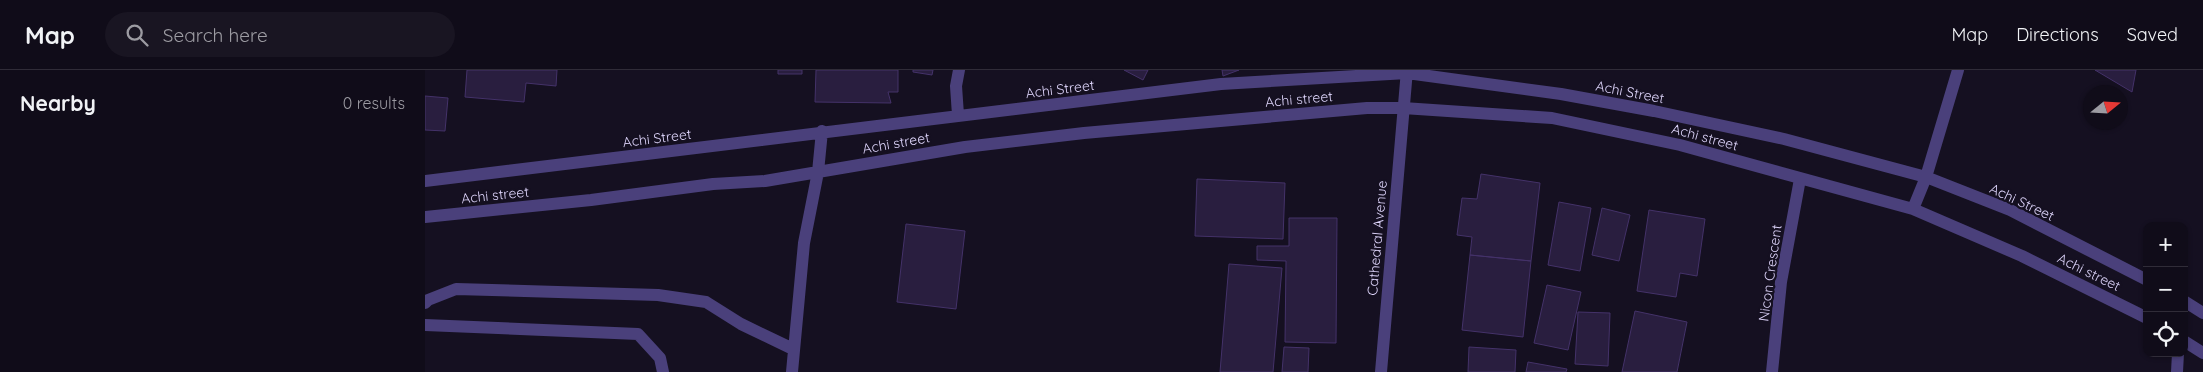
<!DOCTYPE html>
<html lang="en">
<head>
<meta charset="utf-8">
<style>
  :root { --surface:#100c19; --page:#191522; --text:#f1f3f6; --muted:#9c9ba2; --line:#302c38 }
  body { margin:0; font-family:Quicksand,sans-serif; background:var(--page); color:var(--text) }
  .controls { position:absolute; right:15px; bottom:15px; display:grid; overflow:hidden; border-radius:10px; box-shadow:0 1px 4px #0004 }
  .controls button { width:45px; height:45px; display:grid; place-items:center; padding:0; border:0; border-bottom:1px solid var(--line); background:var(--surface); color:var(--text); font:25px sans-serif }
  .compass { position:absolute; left:1658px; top:15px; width:45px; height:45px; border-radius:50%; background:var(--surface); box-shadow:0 1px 4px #0004; rotate:72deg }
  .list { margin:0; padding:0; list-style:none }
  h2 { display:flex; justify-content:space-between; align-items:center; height:65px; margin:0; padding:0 20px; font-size:21px }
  h2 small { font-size:16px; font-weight:400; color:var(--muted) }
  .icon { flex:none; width:28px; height:28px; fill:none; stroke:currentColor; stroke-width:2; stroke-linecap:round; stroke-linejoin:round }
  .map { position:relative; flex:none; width:1778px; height:302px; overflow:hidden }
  header { display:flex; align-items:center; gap:30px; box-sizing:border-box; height:70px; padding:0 25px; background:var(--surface); border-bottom:1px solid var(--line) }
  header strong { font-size:24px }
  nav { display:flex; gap:28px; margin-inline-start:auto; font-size:18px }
  .search { width:350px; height:45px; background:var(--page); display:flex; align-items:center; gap:12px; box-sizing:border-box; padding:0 18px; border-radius:28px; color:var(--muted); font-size:19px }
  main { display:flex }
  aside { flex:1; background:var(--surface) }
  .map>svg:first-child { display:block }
  .building { fill:#291e3f; stroke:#443269 }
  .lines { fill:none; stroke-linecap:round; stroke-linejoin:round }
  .minor { stroke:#4a407b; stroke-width:12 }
  .labels { text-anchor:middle; stroke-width:4.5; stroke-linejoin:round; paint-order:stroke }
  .street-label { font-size:14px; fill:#ddd4fa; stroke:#151021 }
</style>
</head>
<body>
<header>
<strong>Map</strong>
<div class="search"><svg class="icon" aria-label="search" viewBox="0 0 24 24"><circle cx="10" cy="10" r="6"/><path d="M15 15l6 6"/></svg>Search here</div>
<nav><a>Map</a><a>Directions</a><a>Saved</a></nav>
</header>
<main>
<aside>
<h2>Nearby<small>0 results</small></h2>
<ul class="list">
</ul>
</aside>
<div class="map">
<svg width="1778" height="302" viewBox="0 0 1778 302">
  <rect width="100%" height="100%" fill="#151021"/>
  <!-- building -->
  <path class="building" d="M42 0H132L131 16 101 13 99 32 40 27Z
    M353 0H377V4H353Z
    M391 0H473V22H463L466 33 390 32Z
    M488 0H508L507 5 488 2Z
    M699 0H723L718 10Z
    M797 0H814L798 6Z
    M1670 0H1711L1707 22Z
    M0 26 23 28 20 61 0 60Z
    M1056 104 1115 113 1106 191 1045 185 1047 167 1032 165 1037 128 1052 129Z
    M772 109 860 113 858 169 770 166Z
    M1134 132 1166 138 1155 201 1123 195Z
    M1177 138 1205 145 1194 191 1167 185Z
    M1224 140 1280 149 1272 206 1255 203 1251 227 1212 221Z
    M864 148H912L911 273 860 272 861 191 832 190V176H864Z
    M481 154 540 161 531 239 472 232Z
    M1045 185 1106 191 1098 267 1037 260Z
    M804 194 857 198 848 302H795Z
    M1122 215 1156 222 1143 280 1109 273Z
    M1210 241 1262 252 1252 302H1197Z
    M1153 242 1185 243 1183 296 1150 294Z
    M859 277 884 278 883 302H857Z
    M1044 277 1091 280 1090 302H1043Z
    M1103 292 1142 299 1141 302H1101Z"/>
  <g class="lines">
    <!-- minor -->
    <path class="minor" d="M533 45 531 16 534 0
      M0 111 796 14 982 3 1136 24 1229 41 1359 69 1501 107 1585 140 1722 210
      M1488 139 1501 107 1533 0
      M0 147 166 130 288 114 340 111 540 77 659 63 942 38H978L1127 48 1255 75 1488 139 1597 186 1722 248
      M1759 231 1778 243
      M0 233 3 230 31 219 233 225 281 232 316 254 368 279
      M0 255 213 264 235 288 238 302
      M1759 271 1778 283
      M367 302 379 173 393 102 397 61
      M956 302 982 0
      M1347 302 1356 212 1375 109
      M1752 302 1753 283"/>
  </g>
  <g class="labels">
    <!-- street labels -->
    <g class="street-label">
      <text transform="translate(635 19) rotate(-7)" y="5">Achi Street</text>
      <text transform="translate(1205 22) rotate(11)" y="5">Achi Street</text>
      <text transform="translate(874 29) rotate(-5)" y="5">Achi street</text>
      <text transform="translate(1280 67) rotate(15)" y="5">Achi street</text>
      <text transform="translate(232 68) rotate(-7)" y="5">Achi Street</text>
      <text transform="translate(471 73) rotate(-10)" y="5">Achi street</text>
      <text transform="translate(70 125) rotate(-6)" y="5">Achi street</text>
      <text transform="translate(1597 132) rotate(25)" y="5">Achi Street</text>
      <text transform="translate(952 168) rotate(-85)" y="5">Cathedral Avenue</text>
      <text transform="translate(1664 202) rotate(26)" y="5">Achi street</text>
      <text transform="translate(1345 203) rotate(-82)" y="5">Nicon Crescent</text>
    </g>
  </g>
</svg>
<div class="controls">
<button>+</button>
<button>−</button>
<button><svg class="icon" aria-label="locate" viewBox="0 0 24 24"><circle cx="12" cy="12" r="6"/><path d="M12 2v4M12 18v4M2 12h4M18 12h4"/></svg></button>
</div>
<svg class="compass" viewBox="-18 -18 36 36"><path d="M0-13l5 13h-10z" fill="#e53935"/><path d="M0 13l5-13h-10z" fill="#9c9ba2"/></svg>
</div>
</main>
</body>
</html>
